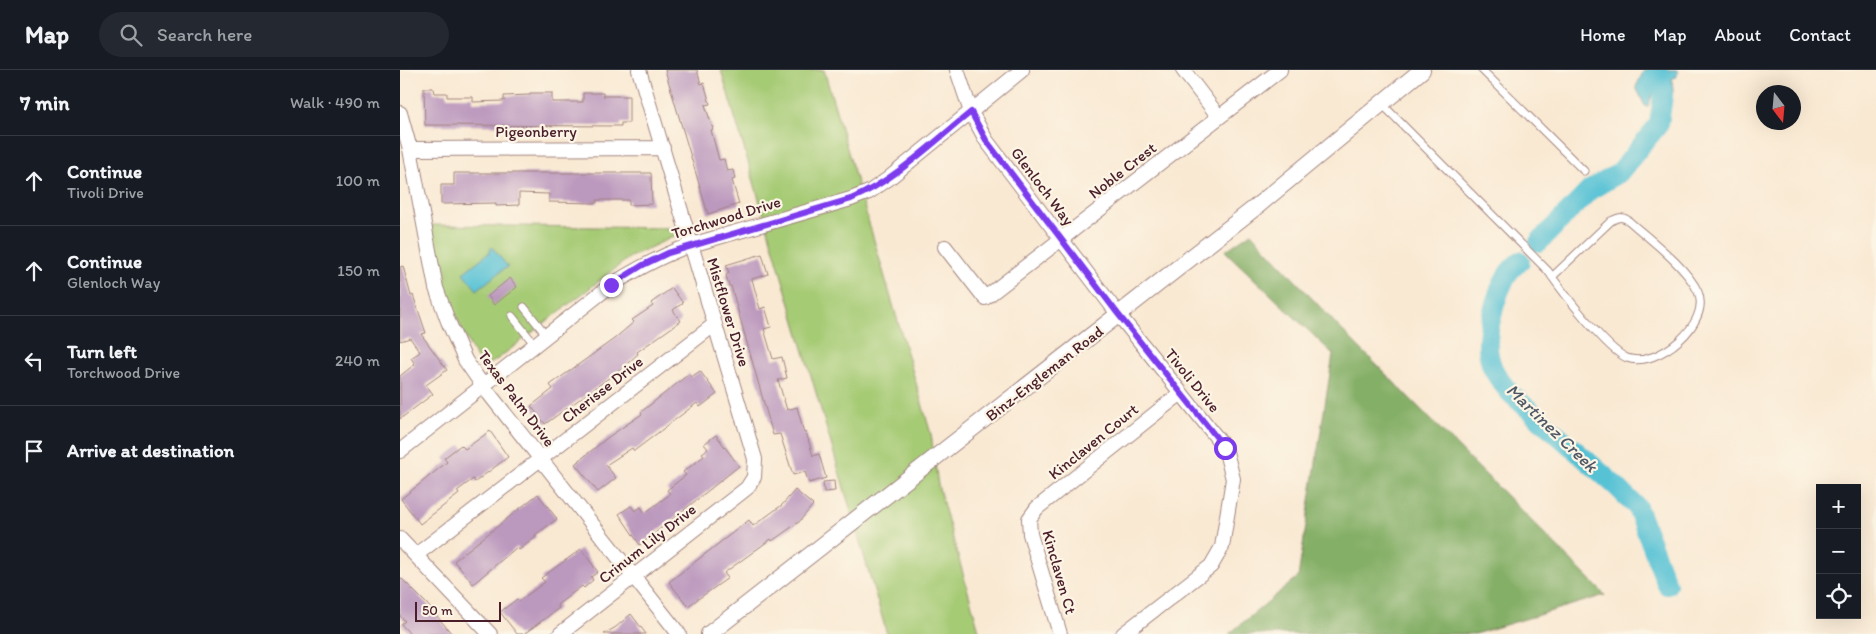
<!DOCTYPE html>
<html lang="en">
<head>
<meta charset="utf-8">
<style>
  :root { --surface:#171b24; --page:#242831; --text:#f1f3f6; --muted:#9ea1a6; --line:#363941 }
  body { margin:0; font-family:Itim,sans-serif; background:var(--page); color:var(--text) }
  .controls { position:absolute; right:15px; bottom:15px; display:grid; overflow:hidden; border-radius:0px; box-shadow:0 5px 20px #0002 }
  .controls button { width:45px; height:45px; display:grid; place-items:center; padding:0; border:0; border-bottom:1px solid var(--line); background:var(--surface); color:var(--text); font:25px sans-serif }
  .compass { position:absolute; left:1356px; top:15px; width:45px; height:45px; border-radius:50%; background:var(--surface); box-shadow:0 5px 20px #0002; rotate:164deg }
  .scale { position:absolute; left:15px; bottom:12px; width:86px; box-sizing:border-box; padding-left:5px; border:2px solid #4a1f2b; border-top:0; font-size:14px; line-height:18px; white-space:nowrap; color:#4a1f2b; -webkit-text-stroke:4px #fcf5e5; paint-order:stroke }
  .stop { position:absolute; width:15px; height:15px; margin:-11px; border:4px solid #7c3aed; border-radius:50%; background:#fff }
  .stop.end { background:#7c3aed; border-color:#fff; box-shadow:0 1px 5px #0008 }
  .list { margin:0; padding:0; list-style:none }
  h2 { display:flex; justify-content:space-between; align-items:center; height:65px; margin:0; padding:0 20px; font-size:21px }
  h2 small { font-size:16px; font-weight:400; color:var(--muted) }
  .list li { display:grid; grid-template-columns:32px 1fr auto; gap:15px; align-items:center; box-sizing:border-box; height:90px; padding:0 20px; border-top:1px solid var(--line) }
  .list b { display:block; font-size:19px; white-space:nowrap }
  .list p { margin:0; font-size:16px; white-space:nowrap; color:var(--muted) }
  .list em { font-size:16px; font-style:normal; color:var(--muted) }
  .icon { flex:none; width:28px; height:28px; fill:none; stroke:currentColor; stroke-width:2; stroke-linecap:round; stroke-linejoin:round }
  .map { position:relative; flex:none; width:1476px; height:564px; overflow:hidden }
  header { display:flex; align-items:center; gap:30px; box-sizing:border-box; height:70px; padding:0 25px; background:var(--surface); border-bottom:1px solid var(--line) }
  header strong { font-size:24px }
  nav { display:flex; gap:28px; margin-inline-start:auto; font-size:18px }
  .search { width:350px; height:45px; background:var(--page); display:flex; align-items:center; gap:12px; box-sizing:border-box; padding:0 18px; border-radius:28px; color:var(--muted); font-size:19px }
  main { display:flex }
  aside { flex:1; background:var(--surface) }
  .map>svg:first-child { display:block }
  .green { fill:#a6cb74; stroke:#787550 }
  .forest { fill:#84af66; stroke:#676748 }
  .water { fill:#59c2d5; stroke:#527080 }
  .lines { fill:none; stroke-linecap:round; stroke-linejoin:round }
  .river { stroke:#59c2d5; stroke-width:20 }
  .building { fill:#bb98be }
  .service-casing { stroke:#a2847f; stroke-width:9 }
  .minor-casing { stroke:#a2847f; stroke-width:16 }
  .tertiary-casing { stroke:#a2847f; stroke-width:18 }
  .service { stroke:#fff; stroke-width:7 }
  .minor { stroke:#fff; stroke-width:14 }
  .tertiary { stroke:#fff; stroke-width:16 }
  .route { stroke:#7c3aed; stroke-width:6 }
  .labels { text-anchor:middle; stroke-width:4.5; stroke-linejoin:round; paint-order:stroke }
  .street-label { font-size:16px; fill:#4a1f2b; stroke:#fcf5e5 }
  .water-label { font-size:18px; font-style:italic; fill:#4f5866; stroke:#fcf5e5 }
</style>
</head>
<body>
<header>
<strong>Map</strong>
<div class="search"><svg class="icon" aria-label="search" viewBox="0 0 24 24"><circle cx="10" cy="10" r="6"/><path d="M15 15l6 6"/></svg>Search here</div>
<nav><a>Home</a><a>Map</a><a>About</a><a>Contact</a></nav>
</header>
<main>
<aside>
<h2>7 min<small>Walk · 490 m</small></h2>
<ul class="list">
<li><svg class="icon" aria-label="ahead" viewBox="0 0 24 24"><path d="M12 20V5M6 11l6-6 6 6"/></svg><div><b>Continue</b><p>Tivoli Drive</p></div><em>100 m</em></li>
<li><svg class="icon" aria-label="ahead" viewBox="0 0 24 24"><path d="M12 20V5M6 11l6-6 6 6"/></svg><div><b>Continue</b><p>Glenloch Way</p></div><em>150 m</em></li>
<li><svg class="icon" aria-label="left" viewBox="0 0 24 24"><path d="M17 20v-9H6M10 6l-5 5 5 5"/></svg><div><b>Turn left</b><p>Torchwood Drive</p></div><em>240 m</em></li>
<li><svg class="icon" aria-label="arrive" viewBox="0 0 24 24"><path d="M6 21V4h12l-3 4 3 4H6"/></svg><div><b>Arrive at destination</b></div></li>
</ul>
</aside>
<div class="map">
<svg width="1476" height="564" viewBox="0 0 1476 564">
  <rect width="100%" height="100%" fill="#fcf5e5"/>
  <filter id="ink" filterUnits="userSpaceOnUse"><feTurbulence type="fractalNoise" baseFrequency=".02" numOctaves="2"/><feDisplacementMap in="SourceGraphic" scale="10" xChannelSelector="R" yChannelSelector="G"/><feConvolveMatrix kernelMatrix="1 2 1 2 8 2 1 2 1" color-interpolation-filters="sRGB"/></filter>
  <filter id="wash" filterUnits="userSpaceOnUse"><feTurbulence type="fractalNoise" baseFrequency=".0096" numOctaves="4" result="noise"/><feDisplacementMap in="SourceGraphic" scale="20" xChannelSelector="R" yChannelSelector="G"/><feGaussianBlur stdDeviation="1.12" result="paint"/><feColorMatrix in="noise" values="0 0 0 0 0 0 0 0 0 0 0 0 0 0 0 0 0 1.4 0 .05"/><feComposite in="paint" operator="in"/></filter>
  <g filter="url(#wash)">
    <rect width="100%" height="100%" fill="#f9e9d3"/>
    <!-- green -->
    <path class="green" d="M321 0H424L531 364 538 415 580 564H487Z
      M31 155 279 158 277 165 230 187 95 291C86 296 81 293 75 286 54 244 35 202 31 155Z"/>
    <!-- forest -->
    <path class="forest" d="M851 163 936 254 1205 525 1075 564H829L898 507 933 284 825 181Z"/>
    <!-- water -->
    <path class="water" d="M1244 0H1278L1277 6 1272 9 1273 21 1270 38 1269 15 1258 10 1248 36H1245L1236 17Z
      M92 177 108 197 106 199 105 198 77 220 63 203 91 181 90 179Z"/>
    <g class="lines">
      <!-- river -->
      <path class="river" d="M1139 172 1190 120 1219 103 1259 54 1263 25 1258 0
        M1120 191C1117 194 1112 198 1109 202 1096 222 1083 267 1090 290 1093 303 1102 313 1110 323L1217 417 1237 437 1267 515"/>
    </g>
    <g id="blocks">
      <!-- building -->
      <path class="building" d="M265 0H297L301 14 304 13 310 34 305 35 313 59 311 60 319 90 324 89 327 101 333 100 335 109 332 110 339 134 308 144Z
        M24 18H33L34 23H47V27H73V32L104 31V26L130 25V23H152V32H183V23H203V26H229V53H221V56L25 55Z
        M54 103H251L252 134 229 135V130H197V133L149 132V124L119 123V135L96 136V133L41 134V115H54Z
        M362 184 368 204 352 209 360 239 365 237 371 257 364 259 373 289 382 287 387 308 378 310 387 340 397 337 404 363 406 362 413 386 419 384 426 408 409 413 405 402 393 405 380 364 373 365 331 216H329L326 205 329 203 326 195Z
        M3 196 11 226 13 225 26 263 21 264 47 300 26 315 33 324 0 349V306L15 294 11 288 20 282 10 268 0 271V197Z
        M110 208 117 217 94 235 88 226Z
        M272 218 283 233 273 240 281 251 237 282 238 284 220 300 145 354 131 336 153 319 150 315 214 269 234 252 232 250 253 236 251 233Z
        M300 301 317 324 300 337 297 333 234 381 232 378 206 395 216 408 198 422 175 394 207 368 242 344 241 342 289 304 291 307Z
        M90 361 108 387 75 412 73 409 57 421 59 424 20 454 1 429 47 392 44 388 61 375 65 379Z
        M316 365 339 396 240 475 219 444 231 436 235 441 241 437 245 443 270 424 267 420 286 405 283 402 304 386 302 383 308 379 304 374Z
        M434 411 435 421 424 422 423 412Z
        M395 420 413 435 399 452 372 471 371 469 324 503 328 508 288 536 269 512 349 450 353 456 382 435Z
        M138 424 157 449 135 465 136 467 119 480 117 477 73 514 54 491Z
        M181 479 198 502 191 507 193 510 184 518 182 516 157 535 159 538 124 564H117L100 542 117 529 119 531 145 512 141 508Z
        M0 507 26 533 52 564H10L1 554 5 551 0 546Z
        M231 544 246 564H204L216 557Z"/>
    </g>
  </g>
  <g filter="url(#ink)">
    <use href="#blocks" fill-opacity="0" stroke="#a2847f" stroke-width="1"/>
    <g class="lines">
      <!-- service casing -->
      <g class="service-casing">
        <path id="service" d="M1082 0 1184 101
          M982 34 1148 201C1161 220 1207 280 1227 288 1257 299 1312 253 1298 222 1287 197 1249 169 1229 151 1222 146 1219 147 1211 151L1152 207
          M124 237 147 266
          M112 246 135 275"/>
      </g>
      <!-- minor casing -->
      <g class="minor-casing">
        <path id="minor" d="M557 0 571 42 586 70 718 244 825 378 833 409 822 477 811 496 723 564
          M783 0 819 47
          M0 43 10 79 36 218 48 251 65 290 83 316 279 564
          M10 79 263 78
          M545 177 585 228 880 0
          M0 381 211 215C237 199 262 185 291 175L451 129 469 122 488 109 622 0
          M0 469 90 564
          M16 485 315 254
          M160 564 347 418 354 407 355 389 239 0
          M660 564 630 464 629 449 637 438 781 323"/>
      </g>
      <!-- tertiary casing -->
      <g class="tertiary-casing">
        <path id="tertiary" d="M309 564 856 137 1022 0"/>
      </g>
      <!-- service -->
      <use href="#service" class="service"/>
      <!-- minor -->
      <use href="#minor" class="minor"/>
      <!-- tertiary -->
      <use href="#tertiary" class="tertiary"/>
    </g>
  </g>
  <g class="lines" filter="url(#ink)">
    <!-- route -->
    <path class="route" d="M211 215 243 195 268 183 451 129C494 111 535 71 571 42L586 70 718 244 825 378"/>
  </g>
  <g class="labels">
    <!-- street labels -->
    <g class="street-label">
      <text x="136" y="67">Pigeonberry</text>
      <text transform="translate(722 100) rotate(-38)" y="6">Noble Crest</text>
      <text transform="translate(643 116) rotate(53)" y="6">Glenloch Way</text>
      <text transform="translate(326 147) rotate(-17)" y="6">Torchwood Drive</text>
      <text transform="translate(329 242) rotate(73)" y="6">Mistflower Drive</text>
      <text transform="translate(644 303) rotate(-38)" y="6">Binz-Engleman Road</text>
      <text transform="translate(793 310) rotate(51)" y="6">Tivoli Drive</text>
      <text transform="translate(202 319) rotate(-38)" y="6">Cherisse Drive</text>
      <text transform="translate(117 328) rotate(53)" y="6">Texas Palm Drive</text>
      <text transform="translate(693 371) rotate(-39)" y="6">Kinclaven Court</text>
      <text transform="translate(247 473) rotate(-38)" y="6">Crinum Lily Drive</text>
      <text transform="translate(660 502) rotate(74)" y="6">Kinclaven Ct</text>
    </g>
    <!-- water labels -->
    <g class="water-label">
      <text transform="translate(1152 358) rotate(44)" y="6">Martinez Creek</text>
    </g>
  </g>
</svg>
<div class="controls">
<button>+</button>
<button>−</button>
<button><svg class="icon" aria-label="locate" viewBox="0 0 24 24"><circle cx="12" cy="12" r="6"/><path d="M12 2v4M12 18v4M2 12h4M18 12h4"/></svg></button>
</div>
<svg class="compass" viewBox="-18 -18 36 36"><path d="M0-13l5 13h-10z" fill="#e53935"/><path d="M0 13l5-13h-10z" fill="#9ea1a6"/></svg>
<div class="scale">50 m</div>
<div class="stop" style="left:825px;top:378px"></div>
<div class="stop end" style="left:211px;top:215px"></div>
</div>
</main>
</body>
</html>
